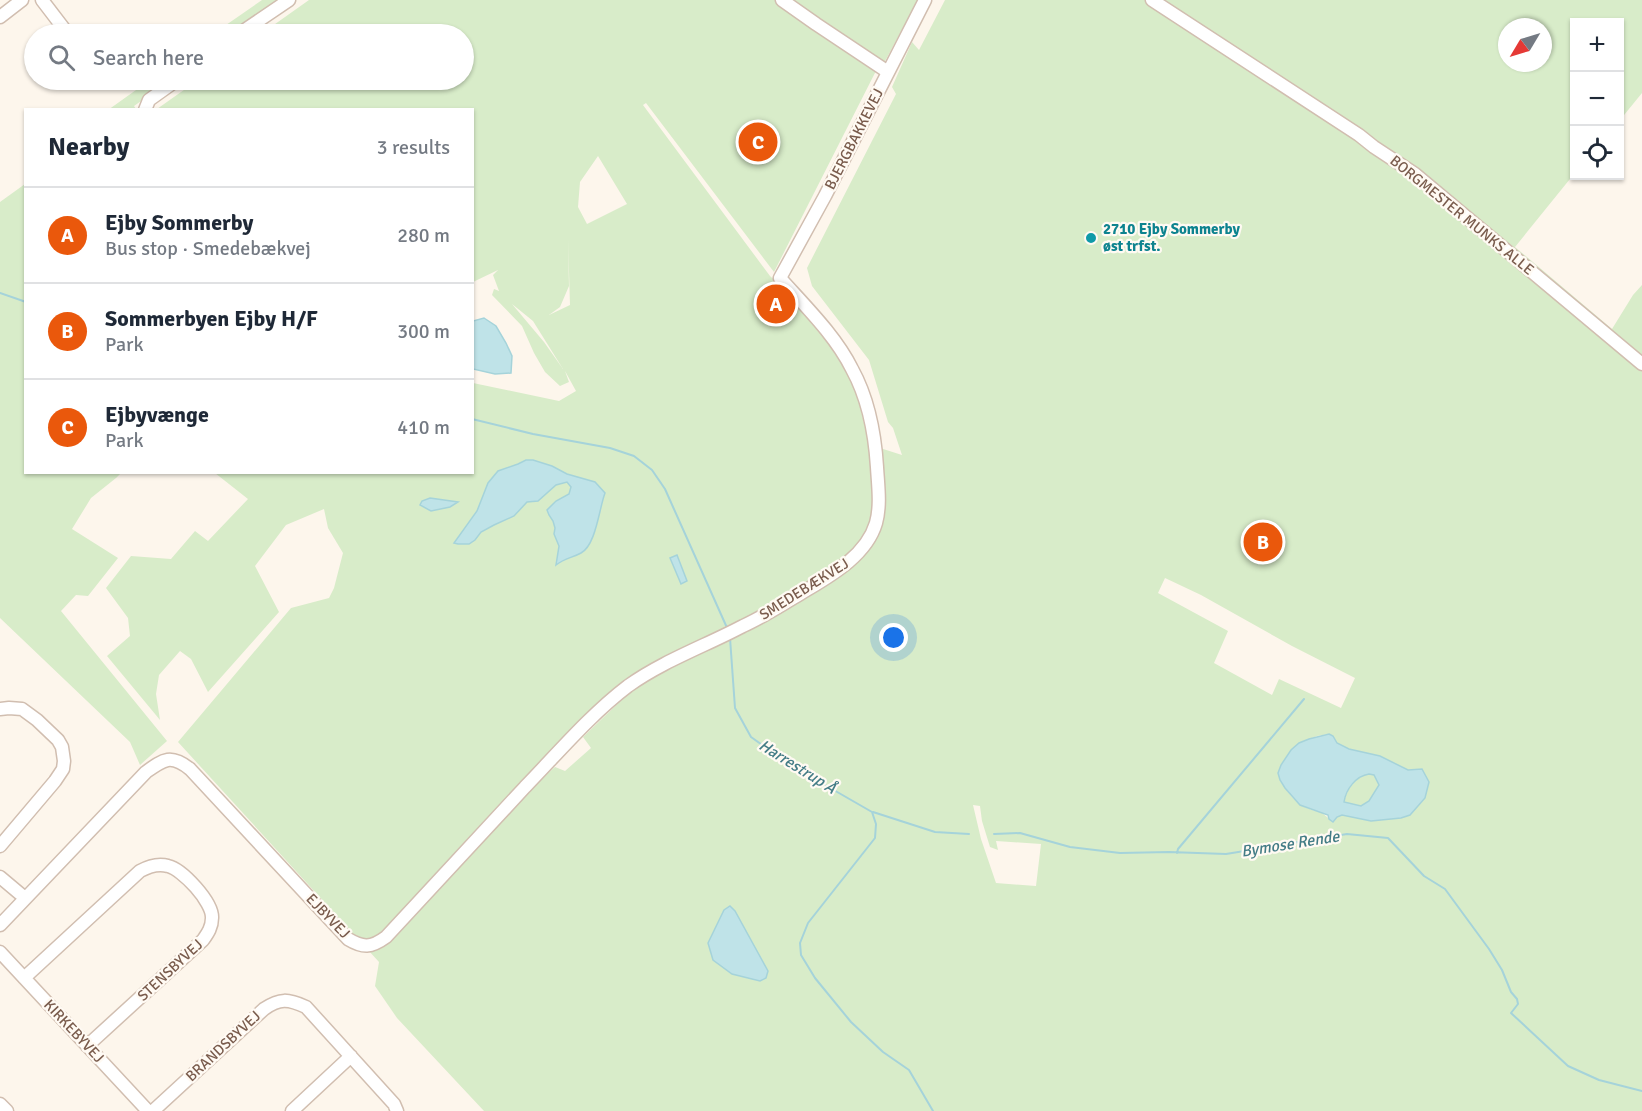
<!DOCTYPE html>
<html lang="en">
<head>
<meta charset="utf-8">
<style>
  :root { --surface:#fff; --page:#f2f2f3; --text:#1f2937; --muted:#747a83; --line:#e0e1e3; --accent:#ea580c }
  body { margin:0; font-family:Signika,sans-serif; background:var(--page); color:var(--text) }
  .controls { position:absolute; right:18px; top:18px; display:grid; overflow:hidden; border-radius:0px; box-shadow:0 2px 4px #0004 }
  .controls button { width:54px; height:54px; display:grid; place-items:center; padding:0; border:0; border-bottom:2px solid var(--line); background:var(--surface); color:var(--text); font:30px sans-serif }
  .compass { position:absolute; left:1498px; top:18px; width:54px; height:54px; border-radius:50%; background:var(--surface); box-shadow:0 2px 4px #0004; rotate:232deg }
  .you { position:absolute; left:894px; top:638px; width:21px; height:21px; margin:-15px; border:4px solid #fff; border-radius:50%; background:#1a73e8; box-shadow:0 0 0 9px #1a73e833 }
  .badge { display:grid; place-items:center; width:39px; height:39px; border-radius:50%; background:var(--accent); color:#fff; font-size:20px; font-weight:700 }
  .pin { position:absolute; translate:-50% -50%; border:3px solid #fff; box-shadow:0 2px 6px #0006 }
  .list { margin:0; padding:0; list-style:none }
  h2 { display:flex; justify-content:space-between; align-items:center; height:78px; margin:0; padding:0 24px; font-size:26px }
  h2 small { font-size:20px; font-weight:400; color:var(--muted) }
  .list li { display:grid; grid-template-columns:39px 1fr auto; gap:18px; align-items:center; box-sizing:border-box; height:96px; padding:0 24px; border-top:2px solid var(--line) }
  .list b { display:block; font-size:22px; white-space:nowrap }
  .list p { margin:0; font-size:20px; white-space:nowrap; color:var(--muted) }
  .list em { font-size:20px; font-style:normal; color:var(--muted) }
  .icon { flex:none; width:33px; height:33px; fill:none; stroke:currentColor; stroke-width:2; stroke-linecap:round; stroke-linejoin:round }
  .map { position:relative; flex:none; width:1642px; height:1111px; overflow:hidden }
  .search { position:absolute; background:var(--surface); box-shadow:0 2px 4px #0004; left:24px; top:24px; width:450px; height:66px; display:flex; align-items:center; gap:15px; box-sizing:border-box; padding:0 21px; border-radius:33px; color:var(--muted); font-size:22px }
  .panel { position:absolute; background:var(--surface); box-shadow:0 2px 4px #0004; left:24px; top:108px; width:450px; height:366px; border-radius:0px }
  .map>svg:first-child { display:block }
  .green { fill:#d8ecc9; fill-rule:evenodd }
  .water { fill:#bfe3e8; stroke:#a5d3da; stroke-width:1.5; fill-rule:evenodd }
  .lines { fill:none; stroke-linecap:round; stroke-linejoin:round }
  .stream { stroke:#a5d3da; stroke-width:2 }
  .minor-casing { stroke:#d1beb0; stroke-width:15 }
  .minor { stroke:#fff; stroke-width:12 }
  .culture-dot { fill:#0f9aa8; stroke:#fffaf3; stroke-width:2 }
  .labels { text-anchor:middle; stroke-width:4.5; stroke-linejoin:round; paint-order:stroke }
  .street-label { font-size:15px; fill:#7a5c4d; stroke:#fffaf3 }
  .culture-label { font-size:15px; font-weight:bold; fill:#0d838f; stroke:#fffaf3; text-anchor:start }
  .water-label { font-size:16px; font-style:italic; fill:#437c86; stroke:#fffaf3 }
</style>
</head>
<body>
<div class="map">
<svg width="1642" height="1111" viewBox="0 0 1642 1111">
  <rect width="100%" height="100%" fill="#fdf6ec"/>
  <!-- green -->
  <path class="green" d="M262 0H283L234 34H213Z
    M309 0H918L884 63H880L774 272 646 103 643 105 770 276 782 287 828 343 848 374 858 398 869 444 874 503 873 519 865 536 850 554 824 573 749 618 604 698 561 740 519 786 523 795 555 767 565 771 591 748 583 737 632 690 663 672 735 637 826 584 858 562 874 542 881 527 885 510 880 448 902 455 893 428 888 422 869 360 812 286 807 268 896 94 892 87 912 42 919 50 945 0H1642V93L1620 120V22H1574V174L1515 247 1612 329 1633 295 1642 285V1111H484L397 1018 375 986 379 962 178 742 291 608 329 598 334 588 343 553 328 528 324 509 286 525 255 566 279 612 208 692 191 659 180 651 159 675 156 694 160 720 107 656 130 636 128 618 106 588 131 556 171 559 195 531 208 541 248 499 215 473 472 472 473 383 559 401 576 391 565 371 569 382 560 386 545 372 534 353 522 326 492 295 494 289 499 291 493 275 498 270 473 282 472 110 157 109 198 80H464V34H261ZM1507 27H1543V63H1507ZM598 156 627 204 587 224 578 207 580 182ZM568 238 570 305 549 315 560 307 569 286ZM512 304 533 321 563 369 544 342ZM1165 578 1201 595 1292 646 1355 678 1341 708 1279 679 1272 695 1214 663 1228 631 1158 593ZM1329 734 1333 736 1337 743 1349 749 1380 756 1408 770 1413 769 1425 798 1410 815 1401 818 1371 821 1342 815 1337 817 1333 822 1321 812 1312 810 1300 805 1292 797 1280 781 1281 765 1291 750 1299 743 1317 736ZM973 805 980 806 982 821 990 847 998 850 996 841 1041 844 1036 886 996 883 981 839Z
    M150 80H171L134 106 136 109 108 110Z
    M25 184 26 472 121 473 116 478 91 498 72 529 118 558 88 596 76 595 61 611 167 741 140 765 130 742 0 618V202Z
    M1369 774 1374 775 1379 785 1369 801 1361 806 1344 802C1347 789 1356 776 1369 774Z"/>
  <!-- water -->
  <path class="water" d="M484 318 496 326 506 343 512 356 511 373 495 374 473 369V321Z
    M526 460H533L552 466 567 474 595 482 605 493C599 509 596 545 581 553 572 558 565 558 556 565L559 546 554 534 555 528 553 521 549 515 547 510 556 501 569 494 571 487 567 482 556 485 538 501 527 502 514 516 494 525 481 532 475 540 469 544H458L454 543 477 511 488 483 498 471 518 464Z
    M430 498 458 502 450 507 431 511 420 505 422 501Z
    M677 555 687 581 681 584 670 558Z
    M1329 734 1333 736 1337 743 1349 749 1380 756 1408 770 1422 769 1429 782 1425 798 1410 815 1401 818 1371 821 1342 815 1337 817 1333 822 1329 819 1328 815 1300 805 1285 788 1280 780 1278 773 1281 765 1291 750 1299 743 1309 739ZM1369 774 1374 775 1379 785 1369 801 1361 806 1344 802C1346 789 1356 776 1369 774Z
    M730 906 735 911 768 971 766 978 760 981 732 974 713 960 708 943 724 910Z"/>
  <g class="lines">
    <!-- stream -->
    <path class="stream" d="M0 293 26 302
      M472 419 533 434 610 448 634 456 652 470 665 489 728 630
      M730 638 735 708 751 737 792 766 872 812 876 824 875 838 808 923 800 943 801 955 815 978 851 1022 883 1052 909 1070 933 1111
      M873 812 935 832 969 834
      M994 834 1020 833 1070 847 1120 853 1169 852 1226 854 1347 834 1388 838 1424 876 1445 889 1489 949 1502 970 1511 992 1517 999 1518 1004 1511 1013 1568 1066 1599 1080 1642 1091
      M1177 853 1178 849 1304 699"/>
    <!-- minor casing -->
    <g class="minor-casing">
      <path id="minor" d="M42 0 68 34
        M782 0 816 24 888 72
        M1152 0 1359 135 1374 147 1415 174 1642 364
        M0 17 22 0
        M239 34 289 0
        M145 110 149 100 177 80
        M0 709 9 708 22 709 37 720 58 740 62 747 64 761 63 769 55 781 0 846
        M0 877 25 898
        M0 925 146 772C164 759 171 754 190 769L348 939C363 948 371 948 386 937 432 887 479 837 525 787 558 753 590 715 628 686 663 661 705 646 743 626 763 617 781 605 800 594 828 577 866 557 876 523 881 505 878 485 877 467 875 435 868 398 852 369 835 335 805 306 780 278L825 196 925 0
        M0 952 148 1111
        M24 978 140 871C149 866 158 863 168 866 182 869 213 902 212 918 212 927 208 933 203 940L87 1046
        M0 1104 7 1111
        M153 1111 264 1009C280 998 288 999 306 1007L394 1104 397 1111
        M292 1111 351 1056"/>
    </g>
    <!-- minor -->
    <use href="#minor" class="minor"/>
  </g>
  <!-- markers -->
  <circle class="culture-dot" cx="1091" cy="238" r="6"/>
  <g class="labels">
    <!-- street labels -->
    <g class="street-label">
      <text transform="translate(854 139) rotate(-63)" y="5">BJERGBAKKEVEJ</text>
      <text transform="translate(1462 215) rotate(39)" y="5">BORGMESTER MUNKS ALLE</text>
      <text transform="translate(804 589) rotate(-32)" y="5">SMEDEBÆKVEJ</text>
      <text transform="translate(328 916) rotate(46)" y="5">EJBYVEJ</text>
      <text transform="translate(170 970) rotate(-43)" y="5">STENSBYVEJ</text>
      <text transform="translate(74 1031) rotate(47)" y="5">KIRKEBYVEJ</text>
      <text transform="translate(223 1046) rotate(-43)" y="5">BRANDSBYVEJ</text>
    </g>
    <!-- culture labels -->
    <g class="culture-label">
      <text x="1103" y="234">2710 Ejby Sommerby<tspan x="1103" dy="17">øst trfst.</tspan></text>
    </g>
    <!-- water labels -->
    <g class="water-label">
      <text transform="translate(798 766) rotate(32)" y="6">Harrestrup Å</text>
      <text transform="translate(1290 843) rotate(-9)" y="6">Bymose Rende</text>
    </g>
  </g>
</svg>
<div class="controls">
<button>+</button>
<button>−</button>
<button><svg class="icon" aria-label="locate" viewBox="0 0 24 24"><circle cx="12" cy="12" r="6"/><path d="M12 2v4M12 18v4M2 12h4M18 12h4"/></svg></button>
</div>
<svg class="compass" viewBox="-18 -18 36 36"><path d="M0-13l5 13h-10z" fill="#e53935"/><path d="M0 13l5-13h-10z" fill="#747a83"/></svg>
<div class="you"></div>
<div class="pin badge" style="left:776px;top:304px">A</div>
<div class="pin badge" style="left:1263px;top:542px">B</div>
<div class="pin badge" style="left:758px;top:142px">C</div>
<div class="search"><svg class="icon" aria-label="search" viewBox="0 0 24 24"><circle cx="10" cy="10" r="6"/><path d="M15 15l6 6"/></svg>Search here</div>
<section class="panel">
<h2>Nearby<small>3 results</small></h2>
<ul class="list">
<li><span class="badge">A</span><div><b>Ejby Sommerby</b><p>Bus stop · Smedebækvej</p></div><em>280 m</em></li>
<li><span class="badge">B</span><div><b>Sommerbyen Ejby H/F</b><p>Park</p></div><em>300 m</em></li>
<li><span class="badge">C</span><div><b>Ejbyvænge</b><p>Park</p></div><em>410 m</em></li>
</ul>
</section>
</div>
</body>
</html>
